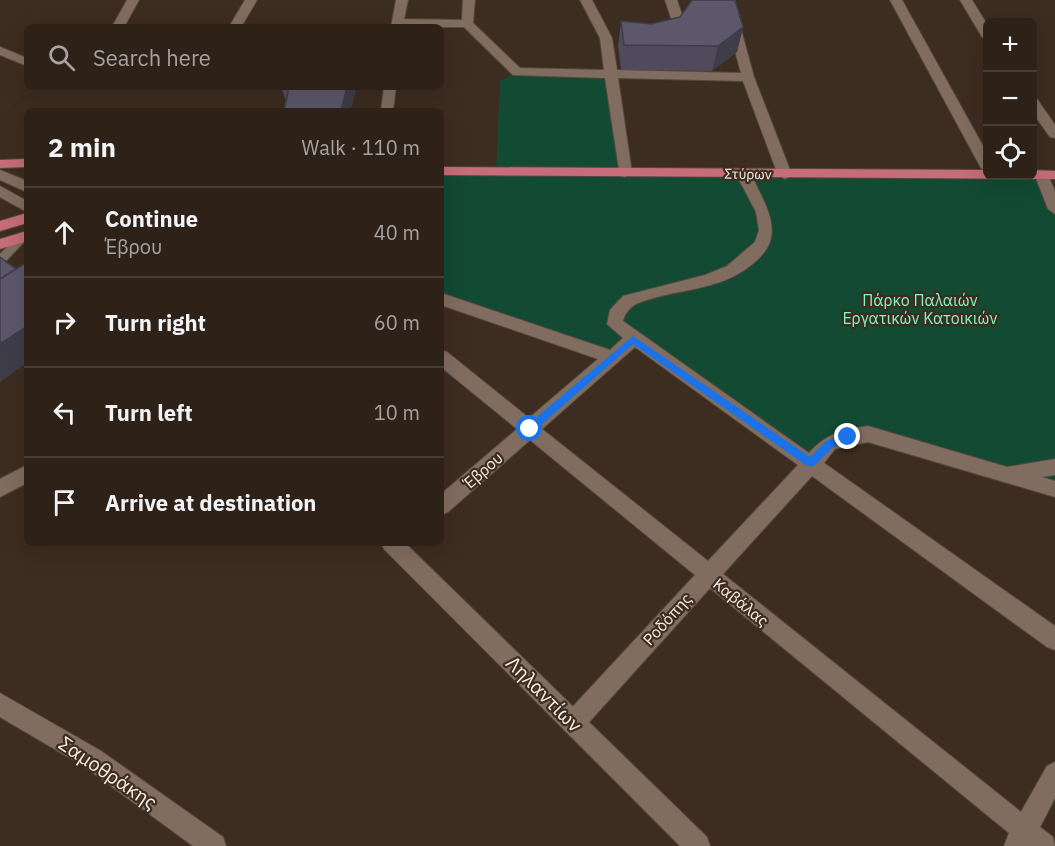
<!DOCTYPE html>
<html lang="en">
<head>
<meta charset="utf-8">
<style>
  :root { --surface:#2e2118; --page:#3a2e25; --text:#f1f3f6; --muted:#a7a3a2; --line:#493e37 }
  body { margin:0; font-family:"IBM Plex Sans",sans-serif; background:var(--page); color:var(--text) }
  .controls { position:absolute; right:18px; top:18px; display:grid; overflow:hidden; border-radius:9px; box-shadow:0 6px 24px #0002 }
  .controls button { width:54px; height:54px; display:grid; place-items:center; padding:0; border:0; border-bottom:2px solid var(--line); background:var(--surface); color:var(--text); font:30px sans-serif }
  .stop { position:absolute; width:18px; height:18px; margin:-14px; border:4px solid #1a73e8; border-radius:50%; background:#fff }
  .stop.end { background:#1a73e8; border-color:#fff; box-shadow:0 2px 6px #0008 }
  .list { margin:0; padding:0; list-style:none }
  h2 { display:flex; justify-content:space-between; align-items:center; height:78px; margin:0; padding:0 24px; font-size:26px }
  h2 small { font-size:20px; font-weight:400; color:var(--muted) }
  .list li { display:grid; grid-template-columns:39px 1fr auto; gap:18px; align-items:center; box-sizing:border-box; height:90px; padding:0 24px; border-top:2px solid var(--line) }
  .list b { display:block; font-size:22px; white-space:nowrap }
  .list p { margin:0; font-size:20px; white-space:nowrap; color:var(--muted) }
  .list em { font-size:20px; font-style:normal; color:var(--muted) }
  .icon { flex:none; width:33px; height:33px; fill:none; stroke:currentColor; stroke-width:2; stroke-linecap:round; stroke-linejoin:round }
  .map { position:relative; flex:none; width:1055px; height:846px; overflow:hidden }
  .search { position:absolute; background:var(--surface); box-shadow:0 6px 24px #0002; left:24px; top:24px; width:420px; height:66px; display:flex; align-items:center; gap:15px; box-sizing:border-box; padding:0 21px; border-radius:9px; color:var(--muted); font-size:22px }
  .panel { position:absolute; background:var(--surface); box-shadow:0 6px 24px #0002; left:24px; top:108px; width:420px; height:438px; border-radius:9px }
  .map>svg:first-child { display:block }
  .green { fill:#124a34 }
  .lines { fill:none; stroke-linecap:round; stroke-linejoin:round }
  .service-casing { stroke:#56483e; stroke-width:2 }
  .minor-casing { stroke:#56483e; stroke-width:2 }
  .tertiary-casing { stroke:#56483e; stroke-width:2 }
  .primary-casing { stroke:#56483e; stroke-width:2 }
  .service { fill:#816d60; fill-rule:evenodd }
  .minor { fill:#816d60; fill-rule:evenodd }
  .tertiary { fill:#816d60; fill-rule:evenodd }
  .primary { fill:#c66c7a; fill-rule:evenodd }
  .wall { fill:#4f4b5c }
  .shaded-wall { fill:#403d4b }
  .building { fill:#5c576b; stroke:#403d4b; stroke-width:1.5 }
  .route { fill:#1a73e8 }
  .labels { text-anchor:middle; stroke-width:4.5; stroke-linejoin:round; paint-order:stroke }
  .far-street-label { font-size:14px; fill:#f7ebe4; stroke:#3d2c20 }
  .park-label { font-size:16px; fill:#7ff7c2; stroke:#3d2c20 }
  .street-label { font-size:16px; fill:#f7ebe4; stroke:#3d2c20 }
  .near-street-label { font-size:20px; fill:#f7ebe4; stroke:#3d2c20 }
</style>
</head>
<body>
<div class="map">
<svg width="1055" height="846" viewBox="0 0 1055 846">
  <rect width="100%" height="100%" fill="#3d2c20"/>
  <!-- green -->
  <path class="green" d="M517 72 610 75 625 173 1042 176 1055 209V489L868 434 848 437 811 463 633 339 612 357 441 299V171H496L500 81Z"/>
  <g class="lines">
    <!-- service casing -->
    <g class="service-casing">
      <path id="service" d="M23 234 27 235V239L4 263 0 264V254L19 235Z"/>
    </g>
    <!-- minor casing -->
    <g class="minor-casing">
      <path id="minor" d="M127 0H139L124 27H112Z
        M245 0H257L241 27H229Z
        M396 0H408L404 19 462 20 463 0H475L473 23 520 68 604 70 600 38 580 0H592L612 38 617 70 741 73 721 0H733L754 77 792 175 785 179 778 175 743 81 618 78 632 173 625 177 620 176 605 78 513 75 464 27H391Z
        M665 0H677L685 24 678 33 666 39 660 36 673 24Z
        M890 0H902L988 155V172L981 168Z
        M960 0H972L988 26V40L982 37Z
        M0 47 27 58V66L0 55Z
        M384 87H396L393 111H381Z
        M1032 98 1037 99 1055 125V138L1050 137 1032 112Z
        M743 170C752 172 755 183 759 191 779 229 778 250 738 274 706 292 669 290 636 304 630 307 624 315 623 321L809 453C827 433 842 430 868 426L1007 467 1055 459V475L1042 477 1055 481V497L868 442 835 449 824 463 1055 626V650L1047 647 812 476 723 574 1021 812 1047 766 1055 762V798L1040 827 1053 837 1055 846H1004L1009 833 710 588 581 731 573 734 565 731 562 723 565 715 695 575 530 440 448 512 441 515V494L517 429 441 367V350L447 352 529 418 598 359 441 305V293L610 350 623 338 607 324 610 310 623 296 705 275 727 266 755 242 759 230 756 212 736 174ZM635 347 798 465 708 561 542 429Z
        M1042 172 1047 173 1055 191V214L1048 209 1035 176Z
        M27 465V483L0 497V479Z
        M0 693 101 751 223 837 226 846H193L85 767 0 717Z"/>
    </g>
    <!-- tertiary casing -->
    <g class="tertiary-casing">
      <path id="tertiary" d="M0 170 27 181V192L0 180Z
        M0 186 27 201V212L0 197Z
        M381 543H405L707 837 710 846H680L384 549Z"/>
    </g>
    <!-- primary casing -->
    <g class="primary-casing">
      <path id="primary" d="M27 159V167L0 168V160Z
        M441 167 988 170V176H1032V170L1055 171V179L441 175Z
        M27 213V223L0 231V221Z
        M27 231V241L0 249V239Z"/>
    </g>
    <!-- service -->
    <use href="#service" class="service"/>
    <!-- minor -->
    <use href="#minor" class="minor"/>
    <!-- tertiary -->
    <use href="#tertiary" class="tertiary"/>
    <!-- primary -->
    <use href="#primary" class="primary"/>
  </g>
  <!-- wall -->
  <path class="wall" d="M621 21 651 24 743 27 737 52 712 71 621 70 618 46Z
    M281 87H355L356 90 350 111H284L286 101Z"/>
  <!-- shaded-wall -->
  <path class="shaded-wall" d="M743 27 737 52 712 71 718 46Z
    M347 87H355L356 90 350 111H341Z
    M27 326V363L0 382V344Z"/>
  <!-- building -->
  <path class="building" d="M692 0H735L743 27 718 46 624 45 621 21 651 24 680 17Z
    M289 87H347L341 111H284Z
    M0 257 16 269 0 279Z
    M27 262V326L0 344V279Z"/>
  <!-- route -->
  <path class="route" d="M633 336 810 457 826 441 848 433 853 437 852 440 833 447 814 466H807L633 344 533 432H526V426Z"/>
  <g class="labels">
    <!-- far-street labels -->
    <g class="far-street-label">
      <text transform="translate(748 174) rotate(1)" y="5">Στύρων</text>
    </g>
    <!-- park labels -->
    <g class="park-label">
      <text x="920" y="306">Πάρκο Παλαιών<tspan x="920" dy="18">Εργατικών Κατοικιών</tspan></text>
    </g>
    <!-- street labels -->
    <g class="street-label">
      <text transform="translate(483 470) rotate(-41)" y="6">Έβρου</text>
      <text transform="translate(741 602) rotate(39)" y="6">Καβάλας</text>
      <text transform="translate(667 619) rotate(-48)" y="6">Ροδόπης</text>
    </g>
    <!-- near-street labels -->
    <g class="near-street-label">
      <text transform="translate(544 694) rotate(45)" y="7">Ληλαντίων</text>
      <text transform="translate(108 773) rotate(34)" y="7">Σαμοθράκης</text>
    </g>
  </g>
</svg>
<div class="controls">
<button>+</button>
<button>−</button>
<button><svg class="icon" aria-label="locate" viewBox="0 0 24 24"><circle cx="12" cy="12" r="6"/><path d="M12 2v4M12 18v4M2 12h4M18 12h4"/></svg></button>
</div>
<div class="stop" style="left:530px;top:429px"></div>
<div class="stop end" style="left:848px;top:437px"></div>
<div class="search"><svg class="icon" aria-label="search" viewBox="0 0 24 24"><circle cx="10" cy="10" r="6"/><path d="M15 15l6 6"/></svg>Search here</div>
<section class="panel">
<h2>2 min<small>Walk · 110 m</small></h2>
<ul class="list">
<li><svg class="icon" aria-label="ahead" viewBox="0 0 24 24"><path d="M12 20V5M6 11l6-6 6 6"/></svg><div><b>Continue</b><p>Έβρου</p></div><em>40 m</em></li>
<li><svg class="icon" aria-label="right" viewBox="0 0 24 24"><path d="M7 20v-9h11M14 6l5 5-5 5"/></svg><div><b>Turn right</b></div><em>60 m</em></li>
<li><svg class="icon" aria-label="left" viewBox="0 0 24 24"><path d="M17 20v-9H6M10 6l-5 5 5 5"/></svg><div><b>Turn left</b></div><em>10 m</em></li>
<li><svg class="icon" aria-label="arrive" viewBox="0 0 24 24"><path d="M6 21V4h12l-3 4 3 4H6"/></svg><div><b>Arrive at destination</b></div></li>
</ul>
</section>
</div>
</body>
</html>
